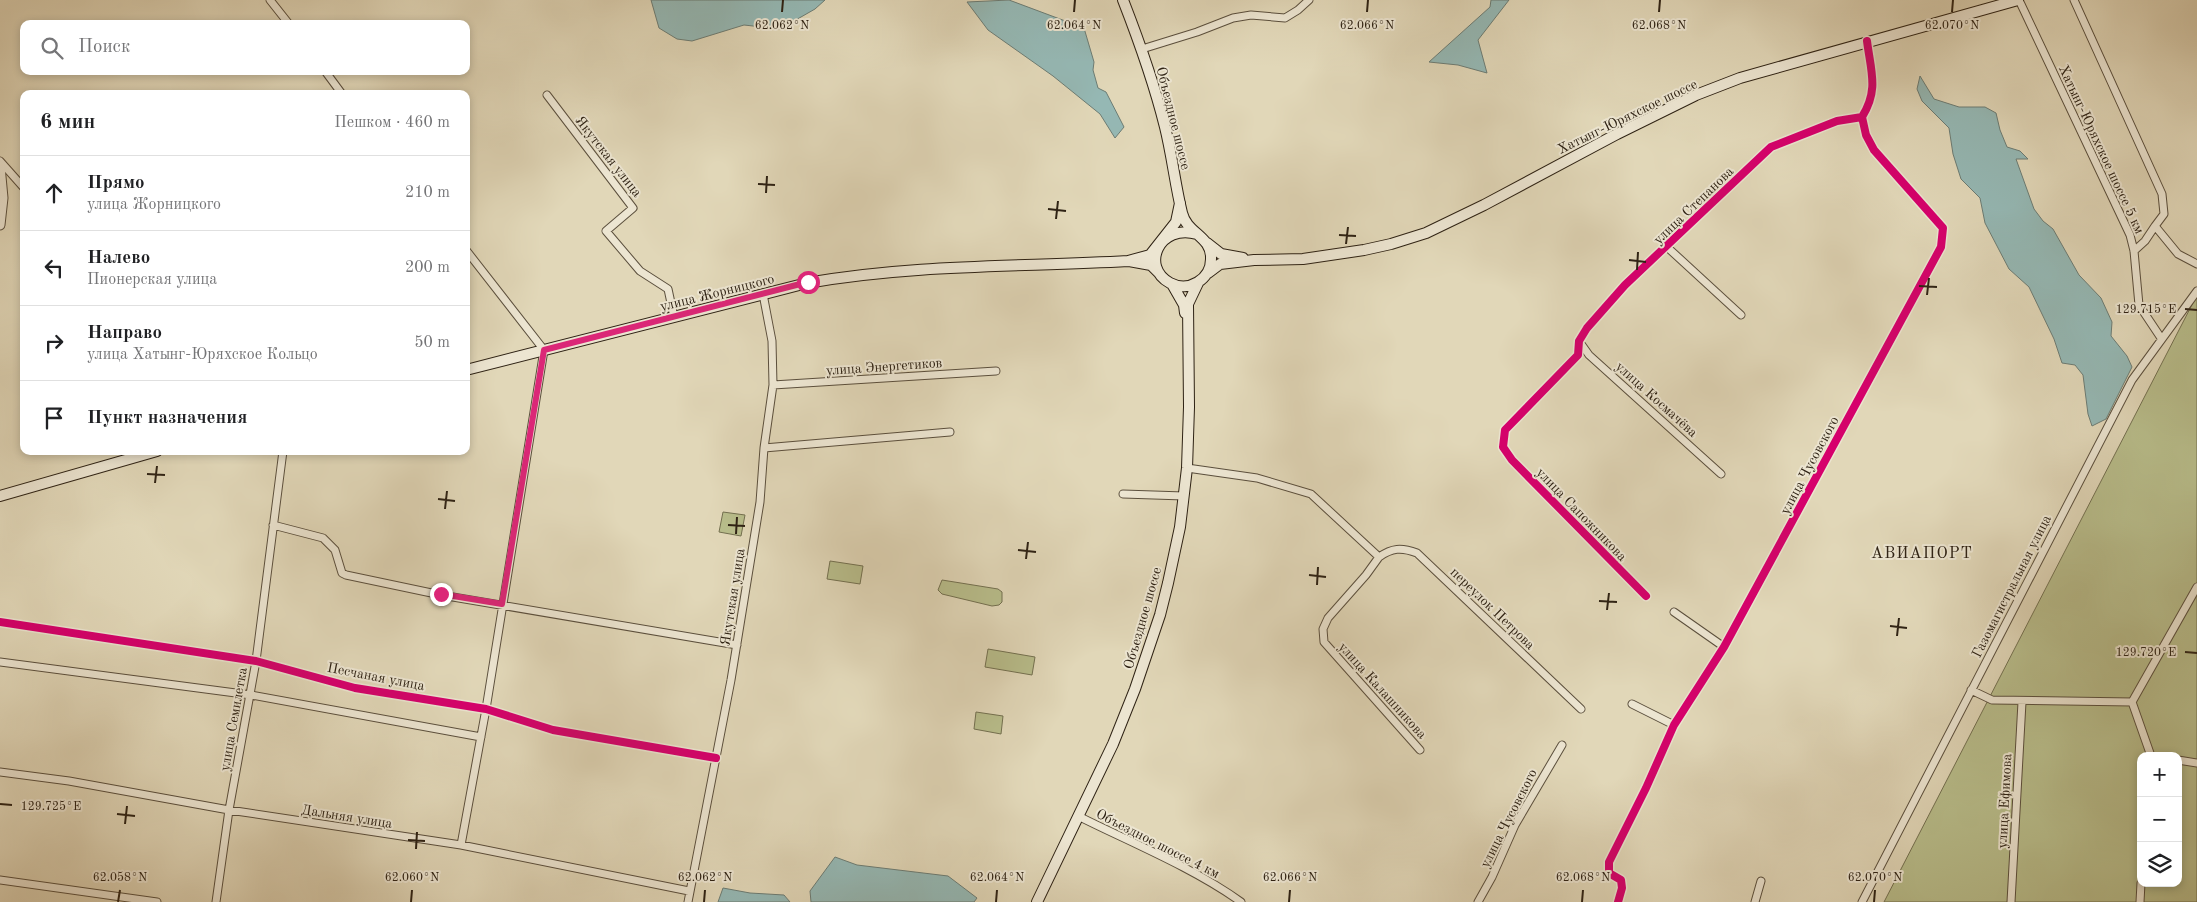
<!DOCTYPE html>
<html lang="ru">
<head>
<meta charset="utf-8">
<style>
  :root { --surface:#fff; --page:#f2f2f2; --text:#202124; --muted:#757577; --line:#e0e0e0 }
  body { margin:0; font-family:"Old Standard TT",serif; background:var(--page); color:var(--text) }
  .controls { position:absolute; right:15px; bottom:15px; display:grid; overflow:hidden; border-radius:10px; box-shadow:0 2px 8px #0003 }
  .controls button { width:45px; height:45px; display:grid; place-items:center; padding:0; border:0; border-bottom:1px solid var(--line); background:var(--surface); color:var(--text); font:25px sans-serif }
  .stop { position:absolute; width:15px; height:15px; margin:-11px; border:4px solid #db2777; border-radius:50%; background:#fff }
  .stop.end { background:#db2777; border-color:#fff; box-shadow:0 1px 5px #0008 }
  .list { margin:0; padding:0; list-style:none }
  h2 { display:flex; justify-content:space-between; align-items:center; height:65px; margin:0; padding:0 20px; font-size:21px }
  h2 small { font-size:16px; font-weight:400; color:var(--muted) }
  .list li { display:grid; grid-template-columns:32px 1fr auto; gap:15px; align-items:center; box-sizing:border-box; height:75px; padding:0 20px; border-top:1px solid var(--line) }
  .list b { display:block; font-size:19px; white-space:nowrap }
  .list p { margin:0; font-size:16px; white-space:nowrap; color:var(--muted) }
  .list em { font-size:16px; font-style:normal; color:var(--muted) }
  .icon { flex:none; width:28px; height:28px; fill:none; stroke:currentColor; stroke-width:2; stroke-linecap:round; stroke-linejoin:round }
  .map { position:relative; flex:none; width:2197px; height:902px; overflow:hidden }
  .search { position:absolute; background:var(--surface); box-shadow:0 2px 8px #0003; left:20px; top:20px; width:450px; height:55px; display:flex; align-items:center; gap:12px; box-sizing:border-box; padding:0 18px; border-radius:10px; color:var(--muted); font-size:19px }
  .panel { position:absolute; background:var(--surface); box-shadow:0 2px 8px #0003; left:20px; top:90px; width:450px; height:365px; border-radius:10px }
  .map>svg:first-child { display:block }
  .green { fill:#b8bd8b; stroke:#737050; fill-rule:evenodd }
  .water { fill:#95b8b4; stroke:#6c7c74 }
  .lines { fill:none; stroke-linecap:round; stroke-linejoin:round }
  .minor-casing { stroke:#5b4f3d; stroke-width:9 }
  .tertiary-casing { stroke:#5b4f3d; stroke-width:11 }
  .secondary-casing { stroke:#2e2214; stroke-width:12 }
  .minor { stroke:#ece5d1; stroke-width:7 }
  .tertiary { stroke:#ece5d1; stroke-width:9 }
  .secondary { stroke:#ece5d1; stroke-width:10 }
  .cycleway-casing { stroke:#ece5d1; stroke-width:11 }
  .cycleway { stroke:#d6006c; stroke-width:8 }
  .route { stroke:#db2777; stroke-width:6 }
  .ticks { fill:none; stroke:#2e2214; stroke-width:2 }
  .labels { text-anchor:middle; stroke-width:4; stroke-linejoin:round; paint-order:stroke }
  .street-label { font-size:14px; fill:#2e2214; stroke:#ece5d1 }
  .quarter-label { font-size:16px; letter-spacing:1px; fill:#2e2214; stroke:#ece5d1 }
  .ticks-label { font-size:12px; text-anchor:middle; fill:#2e2214; stroke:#ece5d1; stroke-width:4; stroke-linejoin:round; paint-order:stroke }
</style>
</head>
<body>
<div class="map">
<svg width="2197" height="902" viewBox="0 0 2197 902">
  <rect width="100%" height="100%" fill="#e1d7b8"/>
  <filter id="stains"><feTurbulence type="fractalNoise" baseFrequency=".004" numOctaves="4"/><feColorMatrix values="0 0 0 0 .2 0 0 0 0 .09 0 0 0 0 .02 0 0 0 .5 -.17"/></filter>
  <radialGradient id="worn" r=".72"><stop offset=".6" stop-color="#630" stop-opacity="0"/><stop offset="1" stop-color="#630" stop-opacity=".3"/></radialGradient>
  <!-- green -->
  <path class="green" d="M2197 295V902H1884ZM2141 756H2178V883H2141Z
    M723 512 745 515 741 536 719 532Z
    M830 561 863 566 860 584 827 579Z
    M942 580 998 589 1002 592V602L999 605 992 606 942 594 938 590Z
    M988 649 1035 657 1032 675 985 667Z
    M976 712 1003 716 1001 734 974 729Z"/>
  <!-- water -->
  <path class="water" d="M651 0H825L815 9 780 29 744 25 692 41 677 39 659 28Z
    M1009 0 1084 28 1094 62 1093 70 1098 88 1106 92 1124 127 1115 138 1100 114 1053 76 988 30 967 2Z
    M1491 0H1509L1478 40 1487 73 1458 65 1429 62 1490 7Z
    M1920 76 1934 99 1959 107H1985L1996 113 2000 130 2007 147 2020 151 2028 159H2016L2034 209 2043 221 2053 229 2079 275 2101 298 2112 322 2111 336 2127 356 2132 367 2106 419 2092 426 2088 414 2083 375 2075 365 2062 363 2054 339 2029 287 2009 269 1985 223 1980 198 1961 179 1953 154 1949 128 1922 101 1917 89Z
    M835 857 857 865 948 876 977 898 974 902H811L810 891Z
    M723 888 750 893 784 895 790 902H718Z"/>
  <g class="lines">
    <!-- minor casing -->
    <g class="minor-casing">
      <path id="minor" d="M270 0 289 24
        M2019 0 2130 235 2134 251 2139 305 2161 338
        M2074 0 2162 194 2164 214 2155 226 2178 254 2197 264
        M1142 49 1197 32 1233 18 1251 15 1285 18 1298 10 1309 0
        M325 71 342 94
        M547 95 633 208 606 231 640 271 668 289 674 317
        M0 161 24 188
        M1667 247 1741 315
        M2134 251 2145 241 2155 226
        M1579 341 1589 355 1721 474
        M773 385 996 371
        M764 448 950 432
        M1187 468 1257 478 1311 494 1379 557 1366 575 1328 618 1323 629 1324 642 1420 750
        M1123 494 1184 496
        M273 525 323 538 335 550 342 573 346 575 441 595 737 645
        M1379 557C1392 548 1401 547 1417 553L1581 709
        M1646 596 1512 460 1503 447 1505 430 1578 355 1579 341 1587 328 1625 285 1771 147 1837 121 1862 117
        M1674 612 1724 647
        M0 622 256 661 355 688 486 709 553 730 716 758
        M0 662 251 695 481 737
        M1971 690 1992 700 2132 702
        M1632 704 1674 725
        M2151 756 2132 702 2197 587
        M2178 760 2197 763
        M0 772 69 781 229 810 461 845 689 891
        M1078 816C1130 842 1194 868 1241 902
        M461 845 486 709 544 350 466 250
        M0 880 157 902
        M216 902 229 810 256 661 283 451
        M688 902 731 680 760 502 764 448 773 385 772 341 763 294
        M1478 902 1492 877 1515 825 1562 745
        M1618 902 1622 888 1621 880 1609 873V862L1646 788 1674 725 1724 647 1941 247 1943 228 1874 150 1866 135 1862 117C1879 90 1871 72 1867 41
        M1755 902 1761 881
        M1862 902 2132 380 2197 291
        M2011 902 2022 702
        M2140 902 2141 883"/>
    </g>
    <!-- tertiary casing -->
    <g class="tertiary-casing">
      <path id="tertiary" d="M0 166 3 198 0 225"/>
    </g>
    <!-- secondary casing -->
    <g class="secondary-casing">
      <path id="secondary" d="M1123 0C1139 41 1154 83 1165 127 1172 155 1175 184 1182 213 1187 234 1212 236 1211 259 1211 279 1189 293 1170 283 1140 267 1159 223 1197 234
        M1207 243 1221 254 1243 258
        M1129 261 1151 265 1159 273
        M1208 273 1220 264 1254 260 1303 259 1364 250 1391 244 1426 233 1484 205 1617 134 1696 95 1740 78 2018 0
        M1172 284 1184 305 1185 313
        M466 370 807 283C914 264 1021 267 1128 261L1150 255 1176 222 1180 203
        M0 496 157 451
        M1037 902 1113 744 1135 689 1160 615 1168 583 1180 527 1187 468 1189 407 1188 304 1198 283"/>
    </g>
    <!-- minor -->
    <use href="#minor" class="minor"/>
    <!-- tertiary -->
    <use href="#tertiary" class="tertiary"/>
    <!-- secondary -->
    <use href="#secondary" class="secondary"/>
    <!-- cycleway casing -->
    <g class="cycleway-casing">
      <path id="cycleway" d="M1646 596 1512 460 1503 447 1505 430 1578 355 1579 341 1587 328 1625 285 1771 147 1837 121 1862 117
        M0 622 256 661 355 688 486 709 553 730 716 758
        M1618 902 1622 888 1621 880 1609 873V862L1646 788 1674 725 1724 647 1941 247 1943 228 1874 150 1866 135 1862 117C1879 90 1871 72 1867 41"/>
    </g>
    <!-- cycleway -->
    <use href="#cycleway" class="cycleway"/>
  </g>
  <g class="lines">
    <!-- route -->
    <path class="route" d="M441 594 502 604 544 350 808 282"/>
  </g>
  <!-- ticks -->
  <path class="ticks" d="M782 12 783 0M1074 12 1075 0M1367 12 1368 0M1659 12 1660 0M1952 12 1953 0M758 184 775 185M766 193 767 176M1048 209 1066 211M1056 219 1058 201M1339 235 1356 236M1346 244 1348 227M1629 260 1646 262M1637 270 1638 252M1919 286 1937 287M1927 295 1929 278M2185 309 2197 310M147 474 165 475M155 483 157 466M438 499 455 501M445 509 447 491M728 525 745 526M736 534 737 517M1018 550 1036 552M1026 559 1028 542M1309 575 1326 577M1317 585 1318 567M1599 601 1617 602M1607 610 1609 593M1890 626 1907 628M1897 636 1899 618M2185 652 2197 653M0 804 12 805M117 814 135 816M125 824 127 806M408 840 425 841M416 849 417 832M118 902 120 890M411 902 412 890M704 902 705 890M996 902 997 890M1289 902 1290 890M1582 902 1583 890M1874 902 1875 890"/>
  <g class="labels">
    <!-- street labels -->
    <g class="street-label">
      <text transform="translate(1627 116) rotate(-26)" y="5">Хатынг-Юряхское шоссе</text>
      <text transform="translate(1174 118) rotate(76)" y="5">Объездное шоссе</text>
      <text transform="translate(2102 149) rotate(65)" y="5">Хатынг-Юряхское шоссе 5 км</text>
      <text transform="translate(609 156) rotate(52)" y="5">Якутская улица</text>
      <text transform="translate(1693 205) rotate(-44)" y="5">улица Степанова</text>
      <text transform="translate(717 292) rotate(-14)" y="5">улица Жорницкого</text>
      <text transform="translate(884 366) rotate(-4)" y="5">улица Энергетиков</text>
      <text transform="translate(1657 399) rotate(42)" y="5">улица Космачёва</text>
      <text transform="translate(1809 465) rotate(-62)" y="5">улица Чусовского</text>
      <text transform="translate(1582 514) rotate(46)" y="5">улица Сапожникова</text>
      <text transform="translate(2011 586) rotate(-63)" y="5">Газомагистральная улица</text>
      <text transform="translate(732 597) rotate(-81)" y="5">Якутская улица</text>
      <text transform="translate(1493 608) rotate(44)" y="5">переулок Петрова</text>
      <text transform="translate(1142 618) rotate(-74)" y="5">Объездное шоссе</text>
      <text transform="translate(376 676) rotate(11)" y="5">Песчаная улица</text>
      <text transform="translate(1383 690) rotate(48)" y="5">улица Калашникова</text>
      <text transform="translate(233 719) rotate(-80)" y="5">улица Семилетка</text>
      <text transform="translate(2004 801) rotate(-87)" y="5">улица Ефимова</text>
      <text transform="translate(347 816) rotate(9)" y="5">Дальняя улица</text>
      <text transform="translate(1508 818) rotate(-63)" y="5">улица Чусовского</text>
      <text transform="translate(1158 843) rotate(27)" y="5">Объездное шоссе 4 км</text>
    </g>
    <!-- quarter labels -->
    <g class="quarter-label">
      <text x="1922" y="558">АВИАПОРТ</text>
    </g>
  </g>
  <g class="ticks-label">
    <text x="782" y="29">62.062°N</text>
    <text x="1074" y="29">62.064°N</text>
    <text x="1367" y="29">62.066°N</text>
    <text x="1659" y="29">62.068°N</text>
    <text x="1952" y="29">62.070°N</text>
    <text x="2146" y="313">129.715°E</text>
    <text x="2146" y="656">129.720°E</text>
    <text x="51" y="810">129.725°E</text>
    <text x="120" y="881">62.058°N</text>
    <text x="412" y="881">62.060°N</text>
    <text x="705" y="881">62.062°N</text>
    <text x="997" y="881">62.064°N</text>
    <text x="1290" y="881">62.066°N</text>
    <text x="1583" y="881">62.068°N</text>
    <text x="1875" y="881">62.070°N</text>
  </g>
  <rect width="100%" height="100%" filter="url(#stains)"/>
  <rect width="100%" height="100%" fill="url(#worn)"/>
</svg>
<div class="controls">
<button>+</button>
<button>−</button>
<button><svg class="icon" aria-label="layers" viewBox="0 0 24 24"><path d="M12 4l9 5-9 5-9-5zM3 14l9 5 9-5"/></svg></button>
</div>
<div class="stop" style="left:808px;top:282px"></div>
<div class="stop end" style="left:441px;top:594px"></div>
<div class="search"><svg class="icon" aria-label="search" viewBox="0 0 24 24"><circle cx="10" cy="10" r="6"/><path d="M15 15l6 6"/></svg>Поиск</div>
<section class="panel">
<h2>6 мин<small>Пешком · 460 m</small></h2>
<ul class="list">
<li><svg class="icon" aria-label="ahead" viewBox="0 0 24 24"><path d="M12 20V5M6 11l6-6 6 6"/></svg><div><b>Прямо</b><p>улица Жорницкого</p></div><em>210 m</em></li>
<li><svg class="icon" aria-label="left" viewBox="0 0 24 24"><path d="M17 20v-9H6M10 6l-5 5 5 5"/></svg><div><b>Налево</b><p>Пионерская улица</p></div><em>200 m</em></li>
<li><svg class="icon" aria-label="right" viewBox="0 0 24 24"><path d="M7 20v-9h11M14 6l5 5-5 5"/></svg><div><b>Направо</b><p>улица Хатынг-Юряхское Кольцо</p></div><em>50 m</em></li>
<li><svg class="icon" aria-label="arrive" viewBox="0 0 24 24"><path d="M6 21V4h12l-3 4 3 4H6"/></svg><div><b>Пункт назначения</b></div></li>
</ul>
</section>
</div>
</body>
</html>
